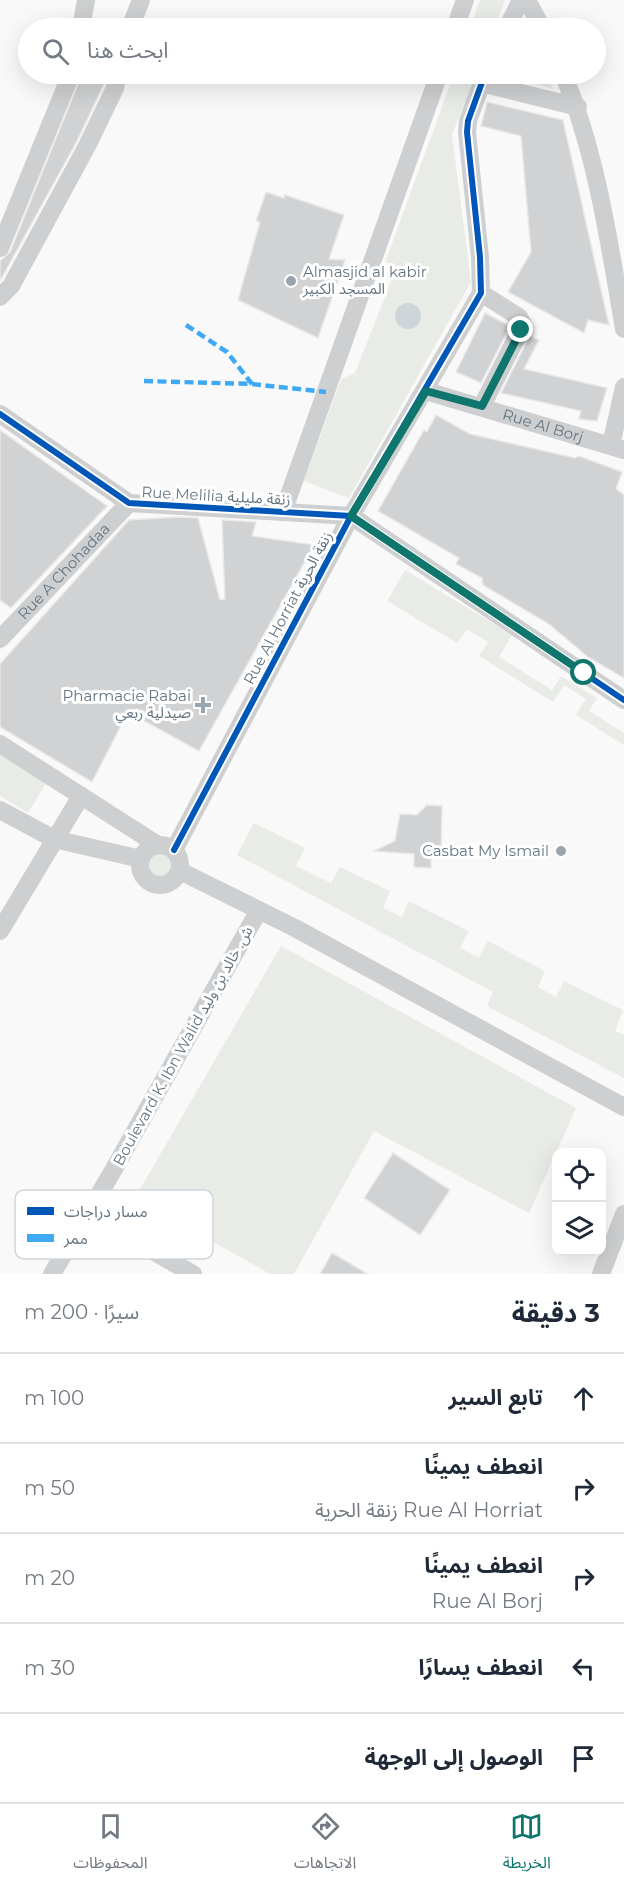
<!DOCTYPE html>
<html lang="ar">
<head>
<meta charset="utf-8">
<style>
  :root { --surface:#fff; --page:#f6f6f7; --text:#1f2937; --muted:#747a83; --line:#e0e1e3; --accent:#0f766e }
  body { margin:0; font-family:Montserrat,"Noto Sans Arabic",sans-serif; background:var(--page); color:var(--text); direction:rtl }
  .controls { position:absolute; right:18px; bottom:18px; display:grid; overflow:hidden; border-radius:12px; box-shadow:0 6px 24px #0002 }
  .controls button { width:54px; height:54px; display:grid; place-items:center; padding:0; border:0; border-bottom:2px solid var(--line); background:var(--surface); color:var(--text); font:30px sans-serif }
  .stop { position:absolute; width:18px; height:18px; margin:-14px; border:4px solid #0f766e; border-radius:50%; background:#fff }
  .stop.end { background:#0f766e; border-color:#fff; box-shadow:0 2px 6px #0008 }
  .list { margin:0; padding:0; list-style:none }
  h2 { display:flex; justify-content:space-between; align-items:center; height:78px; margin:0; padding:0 24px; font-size:26px }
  h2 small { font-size:20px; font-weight:400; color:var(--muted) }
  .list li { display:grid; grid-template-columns:39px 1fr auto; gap:18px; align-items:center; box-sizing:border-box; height:90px; padding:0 24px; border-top:2px solid var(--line) }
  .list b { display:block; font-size:22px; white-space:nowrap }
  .list p { margin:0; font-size:20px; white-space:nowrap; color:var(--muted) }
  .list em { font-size:20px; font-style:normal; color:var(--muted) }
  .icon { flex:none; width:33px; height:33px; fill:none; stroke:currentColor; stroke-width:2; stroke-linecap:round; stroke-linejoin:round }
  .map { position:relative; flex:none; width:624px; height:1274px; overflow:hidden; direction:ltr }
  .search { position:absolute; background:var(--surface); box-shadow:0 6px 24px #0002; left:18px; right:18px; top:18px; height:66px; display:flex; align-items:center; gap:15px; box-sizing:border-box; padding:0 21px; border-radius:33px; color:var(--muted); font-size:22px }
  .sheet { height:528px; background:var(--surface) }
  nav { display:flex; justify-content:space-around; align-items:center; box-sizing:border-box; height:84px; border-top:2px solid var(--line); background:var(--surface); font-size:16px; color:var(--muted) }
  nav a { display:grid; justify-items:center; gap:3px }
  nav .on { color:var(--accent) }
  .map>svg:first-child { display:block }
  .green { fill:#e8ebe6 }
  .water { fill:#ced6d9 }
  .building { fill:#d0d2d3; stroke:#e8e8e8; stroke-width:1.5 }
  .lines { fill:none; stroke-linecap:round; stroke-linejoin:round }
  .minor { stroke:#cecfd0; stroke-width:18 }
  .quiet { stroke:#3fa9f5; stroke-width:4.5; stroke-dasharray:9 4.5; stroke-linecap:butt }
  .cycleway-casing { stroke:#fff; stroke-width:10 }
  .cycleway { stroke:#0057b8; stroke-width:6 }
  .route { stroke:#0f766e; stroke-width:8 }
  .poi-dot { fill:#99a4ac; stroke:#fff; stroke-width:2 }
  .labels { text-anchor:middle; stroke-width:6; stroke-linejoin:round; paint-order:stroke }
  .poi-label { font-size:15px; fill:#657683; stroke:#fff; text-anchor:end }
  .street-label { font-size:15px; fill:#657683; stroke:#fff }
  .key { fill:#fff; stroke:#d1d6da; stroke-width:1.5 }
  .key-label { font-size:16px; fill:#657683 }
</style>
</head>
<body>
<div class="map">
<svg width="624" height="1274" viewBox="0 0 624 1274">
  <rect width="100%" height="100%" fill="#f9f9f9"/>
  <!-- green -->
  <path class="green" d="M480 0H505L494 28H470Z
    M454 74H476L452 135 471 282 349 498 304 481 341 379 355 373 394 274 386 260Z
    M504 74H547L553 89Z
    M405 570 512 635 499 657 552 690 561 676 597 698 589 711 624 733V745L576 715 586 699 564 685 553 702 479 656 488 642 467 629 457 643 387 601Z
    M0 755 47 782 28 813 0 796Z
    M254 823 305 848 296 866 331 883 340 867 390 891 383 908 402 917 409 901 469 931 460 948 479 958 488 941 545 971 538 987 556 997 564 981 623 1010 615 1031 624 1035V1078L487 1006 493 992 237 855Z
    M147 865a13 13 0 1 1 26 0a13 13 0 1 1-26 0Z
    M281 946 576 1108 529 1213 374 1131 294 1274H270L135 1198Z"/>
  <!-- water -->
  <path class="water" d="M395 316a13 13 0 1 1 26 0a13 13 0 1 1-26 0Z"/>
  <!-- building -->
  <path class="building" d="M82 74 106 78 104 84 77 141 0 281V261L10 252Z
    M487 102 563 120 609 325 588 320 584 333 508 292 531 252 521 136 481 126Z
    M266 192 284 198 285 195 344 215 329 259 345 260 318 338 238 300 260 222 256 221Z
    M485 313 510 326 481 383 456 372Z
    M530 336 539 340 524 369 607 388 597 421 579 419 581 411 501 393Z
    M436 415 470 434 575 458 579 456 622 472 616 489 624 495V678L588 657 549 624 483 585 482 578 456 564 459 558 378 511 424 430 427 432Z
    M0 430 107 506 11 608 0 600Z
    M179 517 198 518 220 600 225 599 222 520 256 522 252 536 314 545 199 751 128 712 92 782 0 727V664L129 520Z
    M427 805 442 806 441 856 431 855V868L414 867V854L374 851 395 841 400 814 417 815Z
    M393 1153 450 1190 420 1235 364 1198Z
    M332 1253 368 1274H320Z"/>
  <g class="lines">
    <!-- minor -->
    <g class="minor">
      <path d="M527 0 542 28"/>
      <path d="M81 28 86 0"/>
      <path d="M130 28 141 0"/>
      <path d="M455 28 465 0"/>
      <path d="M507 28 521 0"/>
      <path d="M563 74C596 150 610 247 624 329"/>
      <path d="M481 83 578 107"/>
      <path d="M0 248 71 74"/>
      <path d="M481 293 519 317 523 325 482 406"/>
      <path d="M0 297 11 286 87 146 115 88 118 74"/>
      <path id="s1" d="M426 391 624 450"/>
      <path d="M0 414 129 503 351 516 624 700"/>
      <path d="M611 445 624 387"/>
      <path d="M283 512 439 74"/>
      <path id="s2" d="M0 639 129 503"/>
      <path d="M0 744 158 845"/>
      <path d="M0 810 54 839 141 859"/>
      <circle cx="160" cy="865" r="20"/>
      <path d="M174 850 351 516 481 293 480 257 467 132 468 121 485 74"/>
      <path d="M180 871 295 928 624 1107"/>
      <path d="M0 931 81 796"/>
      <path d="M88 1214 193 1274"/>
      <path d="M52 1274 114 1169 259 910"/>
      <path d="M601 1274 624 1214"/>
    </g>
    <!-- quiet -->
    <path class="quiet" d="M186 325 227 352 252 384
      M144 381 252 384 326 392"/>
    <!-- cycleway casing -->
    <g class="cycleway-casing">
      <path id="cycleway" d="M0 414 129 503 351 516 624 700
        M174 850 351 516 481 293 480 257 467 132 468 121 485 74"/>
    </g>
    <!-- cycleway -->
    <use href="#cycleway" class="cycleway"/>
  </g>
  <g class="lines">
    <!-- route -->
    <path class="route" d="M521 330 482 406 426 391 351 516 584 673"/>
  </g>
  <!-- markers -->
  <g class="poi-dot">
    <circle cx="291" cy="281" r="6"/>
    <path d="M200 696h6v6h6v6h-6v6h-6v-6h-6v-6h6z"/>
    <circle cx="561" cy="851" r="6"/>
  </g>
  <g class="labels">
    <!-- poi labels -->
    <g class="poi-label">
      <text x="303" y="277" text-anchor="start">Almasjid al kabir<tspan x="303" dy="17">المسجد الكبير</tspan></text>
      <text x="191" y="701">Pharmacie Rabai<tspan x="191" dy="17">صيدلية ربعي</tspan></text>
      <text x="549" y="856">Casbat My Ismail</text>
    </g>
    <!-- street labels -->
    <g class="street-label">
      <text dy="5" stroke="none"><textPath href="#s1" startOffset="122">Rue Al Borj</textPath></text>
      <text transform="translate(216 496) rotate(3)" y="5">Rue Melilia زنقة مليلية</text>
      <text dy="5" stroke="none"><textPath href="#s2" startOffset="93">Rue A Chohadaa</textPath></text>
      <text transform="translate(288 608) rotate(-62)" y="5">Rue Al Horriat زنقة الحرية</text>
      <text transform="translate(183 1046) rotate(-61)" y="5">Boulevard K. Ibn Walid ش. خالد بن وليد</text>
    </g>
  </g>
  <!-- legend -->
  <rect x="15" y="1190" width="198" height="69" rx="9" class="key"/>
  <rect x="27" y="1207" width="27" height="8" fill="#0057b8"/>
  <rect x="27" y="1234" width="27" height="8" fill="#3fa9f5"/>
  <g class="key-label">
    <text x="64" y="1217">مسار دراجات</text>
    <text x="64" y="1244">ممر</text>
  </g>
</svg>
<div class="controls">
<button><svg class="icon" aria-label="locate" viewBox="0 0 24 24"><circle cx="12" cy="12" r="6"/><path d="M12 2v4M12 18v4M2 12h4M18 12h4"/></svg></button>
<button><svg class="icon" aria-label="layers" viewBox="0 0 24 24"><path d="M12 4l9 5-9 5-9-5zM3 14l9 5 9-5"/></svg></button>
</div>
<div class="stop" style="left:584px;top:673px"></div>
<div class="stop end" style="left:521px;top:330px"></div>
<div class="search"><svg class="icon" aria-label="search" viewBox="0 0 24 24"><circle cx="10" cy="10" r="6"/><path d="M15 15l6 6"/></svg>ابحث هنا</div>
</div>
<section class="sheet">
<h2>3 دقيقة<small>سيرًا · 200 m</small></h2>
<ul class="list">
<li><svg class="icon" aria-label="ahead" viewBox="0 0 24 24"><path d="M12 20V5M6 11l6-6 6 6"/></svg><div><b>تابع السير</b></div><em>100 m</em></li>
<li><svg class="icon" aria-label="right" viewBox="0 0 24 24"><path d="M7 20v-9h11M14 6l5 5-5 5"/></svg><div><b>انعطف يمينًا</b><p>Rue Al Horriat زنقة الحرية</p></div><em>50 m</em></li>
<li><svg class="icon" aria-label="right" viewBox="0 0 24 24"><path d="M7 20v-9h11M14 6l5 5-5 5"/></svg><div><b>انعطف يمينًا</b><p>Rue Al Borj</p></div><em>20 m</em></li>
<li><svg class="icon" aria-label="left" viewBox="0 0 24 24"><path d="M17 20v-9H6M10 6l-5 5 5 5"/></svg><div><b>انعطف يسارًا</b></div><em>30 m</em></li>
<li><svg class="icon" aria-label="arrive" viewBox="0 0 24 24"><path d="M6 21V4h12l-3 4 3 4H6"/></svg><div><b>الوصول إلى الوجهة</b></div></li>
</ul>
</section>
<nav>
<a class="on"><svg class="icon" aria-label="map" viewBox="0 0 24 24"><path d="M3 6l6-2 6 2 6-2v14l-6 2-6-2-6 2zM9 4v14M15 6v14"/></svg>الخريطة</a>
<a><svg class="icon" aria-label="directions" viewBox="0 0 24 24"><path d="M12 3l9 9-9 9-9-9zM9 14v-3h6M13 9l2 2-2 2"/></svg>الاتجاهات</a>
<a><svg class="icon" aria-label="saved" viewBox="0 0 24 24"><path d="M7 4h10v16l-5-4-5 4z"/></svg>المحفوظات</a>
</nav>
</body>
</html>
